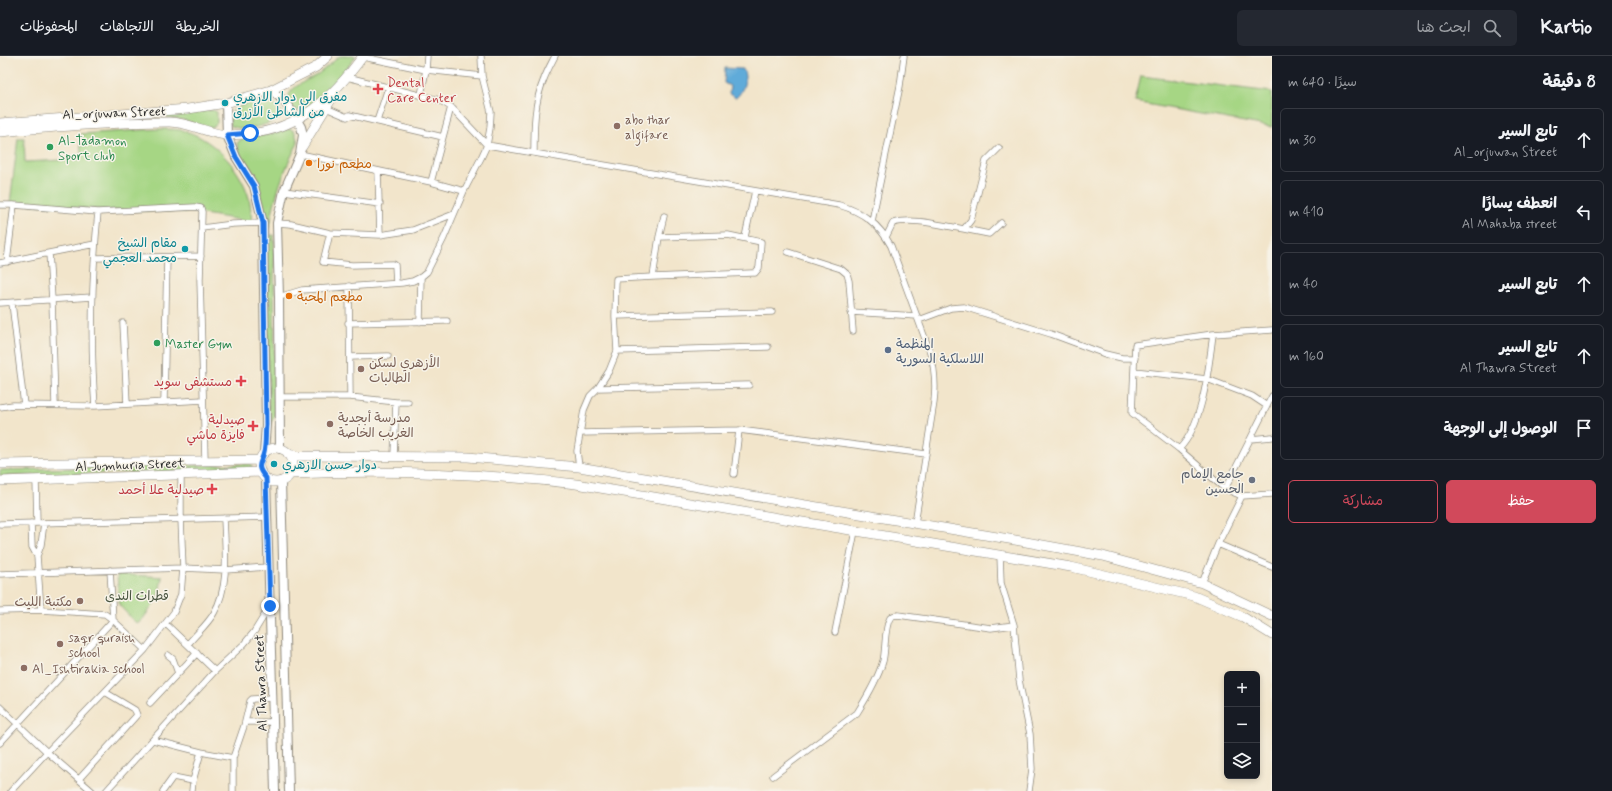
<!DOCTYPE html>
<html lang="ar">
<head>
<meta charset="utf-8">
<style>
  :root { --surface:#171b24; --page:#242831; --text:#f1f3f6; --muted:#9ea1a6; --line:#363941; --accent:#d1495b }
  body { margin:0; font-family:Mynerve,"Playpen Sans Arabic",sans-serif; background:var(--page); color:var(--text); direction:rtl }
  .controls { position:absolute; right:12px; bottom:12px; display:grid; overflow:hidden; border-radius:6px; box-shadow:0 2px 6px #0003 }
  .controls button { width:36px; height:36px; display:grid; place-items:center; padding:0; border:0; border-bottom:1px solid var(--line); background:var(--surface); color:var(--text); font:20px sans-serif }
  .stop { position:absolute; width:12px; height:12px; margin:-9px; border:3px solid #1a73e8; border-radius:50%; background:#fff }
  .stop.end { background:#1a73e8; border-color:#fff; box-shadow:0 1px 4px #0008 }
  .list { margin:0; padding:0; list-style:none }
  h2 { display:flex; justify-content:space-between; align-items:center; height:52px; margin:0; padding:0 16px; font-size:17px }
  h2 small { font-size:13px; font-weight:400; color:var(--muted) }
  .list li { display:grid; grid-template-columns:26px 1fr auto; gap:12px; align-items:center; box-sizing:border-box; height:64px; margin:0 8px 8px; padding:0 8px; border:1px solid var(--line); border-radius:6px }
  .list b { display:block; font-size:15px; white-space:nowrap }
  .list p { margin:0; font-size:13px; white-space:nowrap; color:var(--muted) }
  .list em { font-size:13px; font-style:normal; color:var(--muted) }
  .actions { display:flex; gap:8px; padding:12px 16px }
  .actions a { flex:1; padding:9px 0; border:1px solid var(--accent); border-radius:6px; text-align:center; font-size:14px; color:var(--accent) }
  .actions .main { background:var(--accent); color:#fff }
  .icon { flex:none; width:22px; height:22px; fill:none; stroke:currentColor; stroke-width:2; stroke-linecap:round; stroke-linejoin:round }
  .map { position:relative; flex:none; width:1272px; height:735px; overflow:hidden; direction:ltr }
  header { display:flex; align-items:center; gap:24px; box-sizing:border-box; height:56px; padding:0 20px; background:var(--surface); border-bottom:1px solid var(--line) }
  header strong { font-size:19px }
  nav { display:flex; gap:22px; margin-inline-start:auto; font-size:14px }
  .search { width:280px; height:36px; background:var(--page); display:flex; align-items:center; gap:10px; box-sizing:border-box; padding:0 14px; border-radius:6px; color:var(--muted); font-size:15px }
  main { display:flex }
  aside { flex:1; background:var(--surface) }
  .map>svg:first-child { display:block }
  .green { fill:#a6d684; stroke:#688058 }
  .water { fill:#60abd9; stroke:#466b82 }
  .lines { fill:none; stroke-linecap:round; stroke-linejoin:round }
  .street-casing { stroke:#8e887b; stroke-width:7 }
  .secondary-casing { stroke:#8e887b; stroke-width:10 }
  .primary-casing { stroke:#8e887b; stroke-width:10 }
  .street { stroke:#fff; stroke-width:5.5 }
  .secondary { stroke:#fff; stroke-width:8 }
  .primary { stroke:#fff; stroke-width:9 }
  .route { stroke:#1a73e8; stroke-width:5 }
  .health-dot { fill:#e0444e; stroke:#f7f3e8; stroke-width:1.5 }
  .culture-dot { fill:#0f9aa8; stroke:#f7f3e8; stroke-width:1.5 }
  .education-dot { fill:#8d6e63; stroke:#f7f3e8; stroke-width:1.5 }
  .leisure-dot { fill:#2e9e5b; stroke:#f7f3e8; stroke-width:1.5 }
  .food-dot { fill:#e8710a; stroke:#f7f3e8; stroke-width:1.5 }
  .service-dot { fill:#5c6f8a; stroke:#f7f3e8; stroke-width:1.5 }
  .worship-dot { fill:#6b7280; stroke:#f7f3e8; stroke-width:1.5 }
  .labels { text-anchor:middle; stroke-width:3; stroke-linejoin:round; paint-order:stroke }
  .health-label { font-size:13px; fill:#be3a42; stroke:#f7f3e8; text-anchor:end }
  .culture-label { font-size:13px; fill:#0d838f; stroke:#f7f3e8; text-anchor:start }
  .street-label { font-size:13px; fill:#2b2b2b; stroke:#f7f3e8 }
  .education-label { font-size:13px; fill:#785e54; stroke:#f7f3e8; text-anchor:start }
  .leisure-label { font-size:13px; fill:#27864d; stroke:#f7f3e8; text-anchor:start }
  .food-label { font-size:13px; fill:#c56008; stroke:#f7f3e8; text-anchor:start }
  .service-label { font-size:13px; fill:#4e5e75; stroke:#f7f3e8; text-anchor:start }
  .worship-label { font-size:13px; fill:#5b616d; stroke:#f7f3e8; text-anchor:end }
  .park-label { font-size:13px; fill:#4a5641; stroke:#f7f3e8 }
</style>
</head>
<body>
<header>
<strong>Kartio</strong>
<div class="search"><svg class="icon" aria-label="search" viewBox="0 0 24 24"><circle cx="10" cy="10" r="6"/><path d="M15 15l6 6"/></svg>ابحث هنا</div>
<nav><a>الخريطة</a><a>الاتجاهات</a><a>المحفوظات</a></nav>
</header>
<main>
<aside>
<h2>8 دقيقة<small>سيرًا · 640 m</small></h2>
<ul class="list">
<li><svg class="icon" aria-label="ahead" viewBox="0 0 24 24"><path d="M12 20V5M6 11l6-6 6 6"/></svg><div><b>تابع السير</b><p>Al_orjuwan Street</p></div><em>30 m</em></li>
<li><svg class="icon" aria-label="left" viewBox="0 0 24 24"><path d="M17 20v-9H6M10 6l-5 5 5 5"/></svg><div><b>انعطف يسارًا</b><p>Al Mahaba street</p></div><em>410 m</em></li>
<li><svg class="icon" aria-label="ahead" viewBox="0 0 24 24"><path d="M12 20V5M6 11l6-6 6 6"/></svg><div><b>تابع السير</b></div><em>40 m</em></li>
<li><svg class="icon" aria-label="ahead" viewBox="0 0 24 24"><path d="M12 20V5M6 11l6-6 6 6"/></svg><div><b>تابع السير</b><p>Al Thawra Street</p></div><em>160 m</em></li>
<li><svg class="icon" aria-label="arrive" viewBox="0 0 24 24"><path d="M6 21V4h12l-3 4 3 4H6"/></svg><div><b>الوصول إلى الوجهة</b></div></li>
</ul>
<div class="actions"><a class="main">حفظ</a><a>مشاركة</a></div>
</aside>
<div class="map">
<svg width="1272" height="735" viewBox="0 0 1272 735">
  <rect width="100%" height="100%" fill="#f7f3e8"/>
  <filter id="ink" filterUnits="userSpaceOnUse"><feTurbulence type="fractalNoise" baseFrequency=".025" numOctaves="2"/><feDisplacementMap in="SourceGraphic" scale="8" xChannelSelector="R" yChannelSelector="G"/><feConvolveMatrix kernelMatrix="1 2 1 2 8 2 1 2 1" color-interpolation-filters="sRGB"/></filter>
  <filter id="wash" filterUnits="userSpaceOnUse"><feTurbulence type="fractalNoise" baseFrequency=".012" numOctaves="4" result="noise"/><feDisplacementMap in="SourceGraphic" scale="16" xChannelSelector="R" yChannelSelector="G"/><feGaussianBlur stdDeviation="0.9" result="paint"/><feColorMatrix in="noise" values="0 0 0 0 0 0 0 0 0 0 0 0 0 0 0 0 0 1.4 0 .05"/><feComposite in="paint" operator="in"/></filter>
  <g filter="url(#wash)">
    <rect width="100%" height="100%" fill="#f2e5cb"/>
    <!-- green -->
    <path class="green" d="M340 0H356C347 13 313 59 295 54 275 35 306 26 318 18 325 12 333 6 340 0Z
      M1141 20 1272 36V71L1135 46Z
      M265 44C273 46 278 49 282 57L279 63C266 69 245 76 231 70 223 49 250 48 265 44Z
      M213 54 217 56V67L213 71 209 72 183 64 167 61 166 57Z
      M158 73C165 73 173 73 180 74 210 79 241 112 249 142 251 150 251 158 252 166L192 156 107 154 10 147 18 82H24L25 106 81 103 80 78Z
      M281 73H291L295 76 298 87C284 113 274 141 270 171H264C262 158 261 142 257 130 251 115 239 103 237 87L244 81 273 78Z
      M274 179 275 360 270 368H269L266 180Z
      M251 408 252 413 0 420V414Z
      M117 518 162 521C160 536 157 544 148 556 144 561 142 565 137 568L119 549Z"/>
    <!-- water -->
    <path class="water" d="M725 12 743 13C748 22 743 36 736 42L729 38 730 30 724 27Z"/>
  </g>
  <g filter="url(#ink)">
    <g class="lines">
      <!-- street casing -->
      <g class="street-casing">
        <path id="street" d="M363 1 426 14 482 20
          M347 21 439 44 451 51 487 89 839 149C863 156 879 168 891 190L930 296C935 313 936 329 934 346L915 467
          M421 39 426 14 427 0
          M326 52 347 61 349 59 443 81
          M377 65 388 32
          M534 97C534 72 534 46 544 23 547 15 551 8 555 0
          M300 98 431 126 464 135
          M378 115 380 179
          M431 126 451 51
          M284 135 380 148
          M0 149H14L98 156 195 151 201 152 202 156 200 224 205 404
          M872 165 900 30 904 0
          M277 167 291 168 330 177 380 179 413 174 454 158
          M202 172 233 168 263 167
          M964 173 989 178 1001 167
          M330 177 323 206 352 209 393 208 395 209 396 227
          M745 181 755 135
          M886 181 893 167C912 161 943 170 964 173L971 164 986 105 999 92
          M788 196 841 213 847 218 849 225 853 275
          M95 202 201 200
          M7 206 14 149
          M0 207 49 197
          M653 221 752 217H755L759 212 761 186 728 179 659 181
          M349 230 350 341
          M279 241 302 234 402 227 413 225 421 221 427 216 444 182 464 135 481 102 487 89 490 72 491 56 482 20 481 0
          M0 247 92 241
          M12 247 24 349
          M851 256 917 260
          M615 260 772 256
          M919 264 951 252 964 251 1051 278 1105 298 1122 302H1135
          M420 266 421 221
          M123 267 127 348
          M348 267 447 265
          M617 295 768 291
          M350 301 388 300
          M1134 315 1207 323 1252 340 1267 350
          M598 332 749 329
          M280 341H350L396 346H408
          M164 345 167 201
          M55 349 52 244 49 197 95 188
          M95 350C90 285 92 220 98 156
          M0 351 13 349 95 350 203 344
          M580 377 739 374 926 398
          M1251 383 1272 381
          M1179 393C1203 370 1209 310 1213 278
          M394 400 396 346
          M579 411 577 395 584 354 590 340 598 332 609 315 617 295 615 260 616 223 653 221 659 181 664 160
          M734 418 739 374
          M36 424 37 467
          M1225 433 1272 340
          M1242 440 1272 438
          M31 467 32 491 37 500
          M0 468 267 461
          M1218 488 1272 511
          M1000 499 1001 527 1014 569 1019 624 1030 678 1032 713 1029 735
          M0 518 183 512 225 514 269 511
          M1202 527 1218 488 1242 440 1225 433 1179 393 1132 357 1135 289 1213 278 1272 274
          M41 554 37 500 41 489 44 467
          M0 555 41 554 105 558 113 564 145 594
          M166 568 215 615
          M835 576 855 475
          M188 588C196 578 208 568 214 557 230 529 225 493 224 462
          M168 599 173 603 178 617
          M150 647 197 597
          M0 651 47 696 92 735
          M245 666H273
          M153 684 201 696 193 725 192 735
          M0 687 113 564 110 514
          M201 696 233 702V735
          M233 702 244 670 250 645 252 643 273 642
          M773 720 857 657C867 641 878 623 883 605 886 593 884 572 890 562 892 560 895 559 898 559L991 572 1014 569
          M79 723 137 659 135 654 105 636
          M11 735 47 696 145 594 174 556 181 538 183 512 181 463V419
          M106 735 215 615 244 588 254 576 270 550
          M163 735 173 721 193 725"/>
      </g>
      <!-- secondary casing -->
      <g class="secondary-casing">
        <path id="secondary" d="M271 34 283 44 293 57 301 71 303 79 300 98 284 135 277 167 279 241 280 393
          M226 47 227 79 236 101 254 130 263 167 266 369 264 397
          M266 422 275 735
          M281 425 289 735"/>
      </g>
      <!-- primary casing -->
      <g class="primary-casing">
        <path id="primary" d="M0 67 188 53 226 47 271 34 316 11 328 0
          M0 76C56 71 113 66 169 66 188 66 207 77 226 79 232 79 240 78 247 78 299 74 334 40 363 0
          M302 91 334 39
          M259 409a17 17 0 1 1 34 0a17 17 0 1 1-34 0Z
          M288 398 298 400 468 401 579 411 1015 484 1103 500 1202 527 1272 560
          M0 408 260 404
          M290 418C385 414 481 417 576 428L1071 511 1194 540 1243 561 1272 579
          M0 425 261 416"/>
      </g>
      <!-- street -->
      <use href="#street" class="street"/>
      <!-- secondary -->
      <use href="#secondary" class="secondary"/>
      <!-- primary -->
      <use href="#primary" class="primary"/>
    </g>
  </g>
  <g class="lines" filter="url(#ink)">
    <!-- route -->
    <path class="route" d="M250 77 227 79 236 101 254 130 263 167 266 369C265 378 266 388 264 396 262 407 254 409 266 422L270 550"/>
  </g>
  <!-- markers -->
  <g class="health-dot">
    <path d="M376 27h4v4h4v4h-4v4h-4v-4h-4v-4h4z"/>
    <path d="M239 319h4v4h4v4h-4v4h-4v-4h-4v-4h4z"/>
    <path d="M251 364h4v4h4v4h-4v4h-4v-4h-4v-4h4z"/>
    <path d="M210 427h4v4h4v4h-4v4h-4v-4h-4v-4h4z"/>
  </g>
  <g class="culture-dot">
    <circle cx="225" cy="47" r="4"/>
    <circle cx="185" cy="193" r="4"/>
    <circle cx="274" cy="408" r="4"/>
  </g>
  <g class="education-dot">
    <circle cx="617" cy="70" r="4"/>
    <circle cx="361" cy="313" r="4"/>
    <circle cx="330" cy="368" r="4"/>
    <circle cx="80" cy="545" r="4"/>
    <circle cx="60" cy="588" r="4"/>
    <circle cx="24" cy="612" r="4"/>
  </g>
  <g class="leisure-dot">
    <circle cx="50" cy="91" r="4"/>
    <circle cx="157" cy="287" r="4"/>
  </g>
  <g class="food-dot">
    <circle cx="309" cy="107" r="4"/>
    <circle cx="289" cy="240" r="4"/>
  </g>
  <circle class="service-dot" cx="888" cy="294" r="4"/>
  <circle class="worship-dot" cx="1252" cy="424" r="4"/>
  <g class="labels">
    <!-- health labels -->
    <g class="health-label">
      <text x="387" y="31" text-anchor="start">Dental<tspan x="387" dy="15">Care Center</tspan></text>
      <text x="232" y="330">مستشفى سويد</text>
      <text x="245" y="368">صيدلية<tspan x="245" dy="15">فايزة ماشي</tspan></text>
      <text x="204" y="438">صيدلية علا أحمد</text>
    </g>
    <!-- culture labels -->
    <g class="culture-label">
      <text x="233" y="45">مفرق الى دوار الازهري<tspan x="233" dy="15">من الشاطئ الأزرق</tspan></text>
      <text x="177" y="191" text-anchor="end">مقام الشيخ<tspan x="177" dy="15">محمد العجمي</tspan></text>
      <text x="282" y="413">دوار حسن الازهري</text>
    </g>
    <!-- street labels -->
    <g class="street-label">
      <text transform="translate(114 56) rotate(-2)" y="5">Al_orjuwan Street</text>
      <text transform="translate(130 408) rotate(-2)" y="5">Al Jumhuria Street</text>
      <text transform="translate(260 627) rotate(-92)" y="5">Al Thawra Street</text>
    </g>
    <!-- education labels -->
    <g class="education-label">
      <text x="625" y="68">abo thar<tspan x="625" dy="15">algifare</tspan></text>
      <text x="369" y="311">الأزهري لسكن<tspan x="369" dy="15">الطالبات</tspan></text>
      <text x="338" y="366">مدرسة أبجدية<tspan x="338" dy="15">الغريب الخاصة</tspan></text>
      <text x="72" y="550" text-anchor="end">مكتبة الليث</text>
      <text x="68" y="586">saqr quraish<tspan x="68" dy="15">school</tspan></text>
      <text x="32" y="617">Al_Ishtirakia school</text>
    </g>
    <!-- leisure labels -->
    <g class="leisure-label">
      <text x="58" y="89">Al-Tadamon<tspan x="58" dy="15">Sport club</tspan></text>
      <text x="165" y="292">Master Gym</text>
    </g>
    <!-- food labels -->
    <g class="food-label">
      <text x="317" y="112">مطعم نورا</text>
      <text x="297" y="245">مطعم المحبة</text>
    </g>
    <!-- service labels -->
    <g class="service-label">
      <text x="896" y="292">المنظمة<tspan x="896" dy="15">اللاسلكية السورية</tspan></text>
    </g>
    <!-- worship labels -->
    <g class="worship-label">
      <text x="1244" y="422">جامع الإمام<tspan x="1244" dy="15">الحسين</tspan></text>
    </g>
    <!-- park labels -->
    <g class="park-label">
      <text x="137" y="544">قطرات الندى</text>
    </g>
  </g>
</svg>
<div class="controls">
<button>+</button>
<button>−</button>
<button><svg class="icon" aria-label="layers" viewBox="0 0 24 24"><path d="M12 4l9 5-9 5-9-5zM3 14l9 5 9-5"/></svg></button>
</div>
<div class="stop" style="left:250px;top:77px"></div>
<div class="stop end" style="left:270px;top:550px"></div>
</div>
</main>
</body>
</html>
